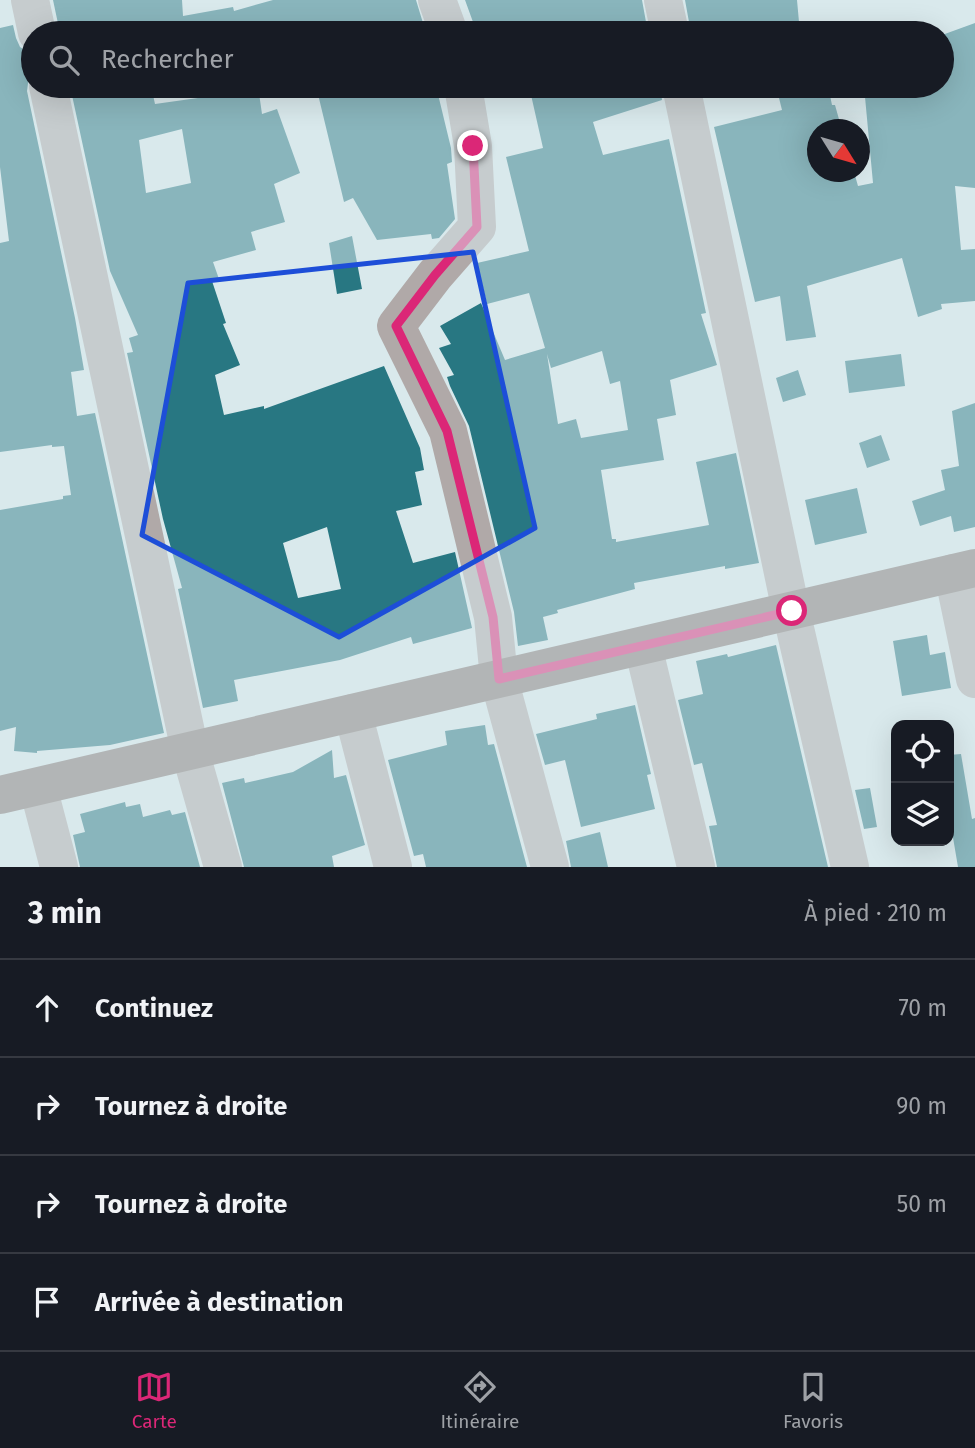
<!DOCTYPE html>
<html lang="fr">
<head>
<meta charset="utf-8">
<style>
  :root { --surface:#171b24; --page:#242831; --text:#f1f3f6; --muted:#9ea1a6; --line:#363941; --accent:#db2777 }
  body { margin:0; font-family:"Fira Sans",sans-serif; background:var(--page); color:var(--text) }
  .controls { position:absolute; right:21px; bottom:21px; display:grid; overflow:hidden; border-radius:14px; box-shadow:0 7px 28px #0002 }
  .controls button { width:63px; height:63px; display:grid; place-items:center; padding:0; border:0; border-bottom:2px solid var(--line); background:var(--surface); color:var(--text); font:35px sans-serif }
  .compass { position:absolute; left:807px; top:119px; width:63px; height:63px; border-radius:50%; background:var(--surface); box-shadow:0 7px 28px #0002; rotate:127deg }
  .stop { position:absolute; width:21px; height:21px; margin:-16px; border:5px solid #db2777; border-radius:50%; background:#fff }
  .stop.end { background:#db2777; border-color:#fff; box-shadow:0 2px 7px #0008 }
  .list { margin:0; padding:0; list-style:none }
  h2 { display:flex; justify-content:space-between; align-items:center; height:91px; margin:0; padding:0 28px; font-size:30px }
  h2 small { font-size:23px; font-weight:400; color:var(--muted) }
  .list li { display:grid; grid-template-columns:46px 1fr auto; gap:21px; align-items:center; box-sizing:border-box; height:98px; padding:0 28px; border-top:2px solid var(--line) }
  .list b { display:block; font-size:26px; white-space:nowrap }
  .list em { font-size:23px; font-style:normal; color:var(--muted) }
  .icon { flex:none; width:38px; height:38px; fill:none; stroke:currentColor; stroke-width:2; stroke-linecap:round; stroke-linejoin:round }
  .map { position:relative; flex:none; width:975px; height:867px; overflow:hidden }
  .search { position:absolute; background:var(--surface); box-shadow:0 7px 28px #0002; left:21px; right:21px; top:21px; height:77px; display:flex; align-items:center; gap:18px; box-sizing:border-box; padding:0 24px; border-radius:38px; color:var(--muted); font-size:26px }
  .sheet { height:483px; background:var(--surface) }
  nav { display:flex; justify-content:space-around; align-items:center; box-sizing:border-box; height:98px; border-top:2px solid var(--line); background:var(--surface); font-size:19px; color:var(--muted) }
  nav a { display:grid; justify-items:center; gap:4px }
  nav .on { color:var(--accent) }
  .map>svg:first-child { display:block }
  .building { fill:#287782; fill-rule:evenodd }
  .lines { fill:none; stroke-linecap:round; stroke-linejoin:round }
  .minor { stroke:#b0a9a8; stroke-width:38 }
  .major { stroke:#837774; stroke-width:38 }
  .route { stroke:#db2777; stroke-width:9 }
  .marked { fill:none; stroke:#1d4ed8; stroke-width:5; stroke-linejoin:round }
</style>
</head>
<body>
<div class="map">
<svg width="975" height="867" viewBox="0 0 975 867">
  <rect width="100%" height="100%" fill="#d9e9ec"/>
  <!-- building -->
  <path class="building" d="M53 0H182L183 16 233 7 234 11 273 0H416L426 33H299L297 24 263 33H154V31L60 33Z
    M465 0H642L648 33H477Z
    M685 0H797L800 33H691Z
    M975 23V188L955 186 961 250 975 249V301L941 304 942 309 918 317 902 258 807 286 816 337 786 341 780 296 755 302 714 127 782 110 776 86H828L832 105H835L842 130H817V172H854L858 186 873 183 865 97 911 86H942V35Z
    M13 25 16 38 20 47 26 51 29 76 27 91 75 318 84 370 71 372 77 416 95 413 164 733 110 745 37 751V753L14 751 16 727 0 731V510L63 499V496L71 495 64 446 52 447V445L0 452V243L9 241 0 167V28Z
    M70 86H100L101 94 133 86H151L155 104 205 97V86H258L262 114 277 109 300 173 274 184 285 222 251 232 256 250 213 262 219 279 212 281 226 323 223 324 240 365 215 375 224 415 264 406V409L384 366 420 448 424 470 415 472 422 505 396 511 413 563 455 552 472 628 413 644 411 637 340 660 234 680 238 701 203 708 178 589 182 588 163 519 127 353 133 352 129 338 138 335 110 271ZM182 129 191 183 146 193 139 140ZM327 527 341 589 298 598 283 543Z
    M316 86H436L451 148 452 162 447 164 455 219 439 238 432 239 431 234 377 240 353 198 344 202Z
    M529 86H660L662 100 593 122 603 155 669 139 706 313 701 314 717 365 670 380 676 415 657 419 664 460 601 470 612 539H616V542L709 525 696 462 736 453 759 563 725 569V566L634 583 635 589 557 610 558 613 543 617 548 640 518 646 514 612 469 426 450 386 447 377 454 375 439 348 451 344 440 326 481 303 505 360 545 348 529 293 487 304 477 263 529 251 506 157 543 148ZM602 351 610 384 620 381 628 430 581 438 576 419 558 424 547 354 551 368Z
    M352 236 362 289 337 294 329 243Z
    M901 354 905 386 849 393 845 361Z
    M798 370 806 395 783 402 776 378Z
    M975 403V527L954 532 951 516 920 526 912 501 945 490 941 470 959 466 952 411Z
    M881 435 890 460 867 468 859 443Z
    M857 488 867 533 815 545 805 500Z
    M927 635 930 655 945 652 951 688 902 696 893 641Z
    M776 645 828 867H717L709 826 717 825 702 763 694 765 678 700 703 694 696 661 727 654 728 657Z
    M635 705 651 774 647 775 655 809 581 827 565 760 545 765 536 734 597 719 596 714Z
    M485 725 488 745 494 744 527 867H426L423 854 414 856 388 760 447 745 445 731Z
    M332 750 334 778 346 775 365 845 332 856 334 867H244L222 783 244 778 245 783 293 772Z
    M961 754 972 819 975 818V867H958L949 814V755Z
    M870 788 877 827 864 829 855 790Z
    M125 802 126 807 140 804 143 817 170 810 172 815 185 812 200 867H80L73 835 85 832 80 814Z
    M600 832 608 867H571L566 841Z"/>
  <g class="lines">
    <!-- minor -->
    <path class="minor" d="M30 0 37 33
      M437 0 449 33
      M663 0 670 33
      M48 86 190 751 223 867
      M463 86 473 146 477 227 435 275 396 326 448 431 493 617 499 679 550 867
      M681 86 791 611 850 867
      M953 573 975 679
      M643 646 696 867
      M353 713 393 867
      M38 787 59 867"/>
    <!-- major -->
    <path class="major" d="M0 795 975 568"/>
  </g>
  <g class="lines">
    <!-- route -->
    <path class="route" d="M473 146 477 227 435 275 396 326 447 431 493 617 499 679 792 611"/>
  </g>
  <!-- marked area -->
  <path d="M0 0H975V867H0ZM473 252 535 528 339 637 142 535 188 283Z" fill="#d9e9ec" fill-opacity=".55" fill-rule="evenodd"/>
  <path class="marked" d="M473 252 535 528 339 637 142 535 188 283Z"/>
</svg>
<div class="controls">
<button><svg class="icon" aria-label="locate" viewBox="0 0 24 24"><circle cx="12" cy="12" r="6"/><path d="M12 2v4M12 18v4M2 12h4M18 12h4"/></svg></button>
<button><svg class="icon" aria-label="layers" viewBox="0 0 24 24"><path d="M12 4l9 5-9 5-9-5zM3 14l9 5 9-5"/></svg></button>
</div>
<svg class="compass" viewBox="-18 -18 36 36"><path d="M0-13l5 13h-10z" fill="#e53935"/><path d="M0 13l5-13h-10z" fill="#9ea1a6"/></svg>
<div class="stop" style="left:792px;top:611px"></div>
<div class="stop end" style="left:473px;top:146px"></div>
<div class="search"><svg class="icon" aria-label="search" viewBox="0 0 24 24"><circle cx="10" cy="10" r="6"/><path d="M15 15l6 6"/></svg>Rechercher</div>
</div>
<section class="sheet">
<h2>3 min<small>À pied · 210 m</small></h2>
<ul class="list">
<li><svg class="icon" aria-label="ahead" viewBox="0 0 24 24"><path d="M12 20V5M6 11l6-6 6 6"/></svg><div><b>Continuez</b></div><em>70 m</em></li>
<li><svg class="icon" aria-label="right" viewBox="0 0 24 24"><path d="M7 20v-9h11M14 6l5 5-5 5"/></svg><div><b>Tournez à droite</b></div><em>90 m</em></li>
<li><svg class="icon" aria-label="right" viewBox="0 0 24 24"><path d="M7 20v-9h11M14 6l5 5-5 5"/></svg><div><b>Tournez à droite</b></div><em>50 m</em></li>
<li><svg class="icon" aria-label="arrive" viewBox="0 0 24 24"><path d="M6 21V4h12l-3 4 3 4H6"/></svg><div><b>Arrivée à destination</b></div></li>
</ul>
</section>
<nav>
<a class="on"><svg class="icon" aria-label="map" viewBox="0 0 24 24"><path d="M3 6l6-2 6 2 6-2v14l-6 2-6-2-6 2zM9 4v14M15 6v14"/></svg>Carte</a>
<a><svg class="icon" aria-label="directions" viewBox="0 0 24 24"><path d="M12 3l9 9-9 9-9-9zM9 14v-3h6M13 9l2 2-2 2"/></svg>Itinéraire</a>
<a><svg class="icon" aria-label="saved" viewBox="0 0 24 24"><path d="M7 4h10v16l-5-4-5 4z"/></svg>Favoris</a>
</nav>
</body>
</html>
